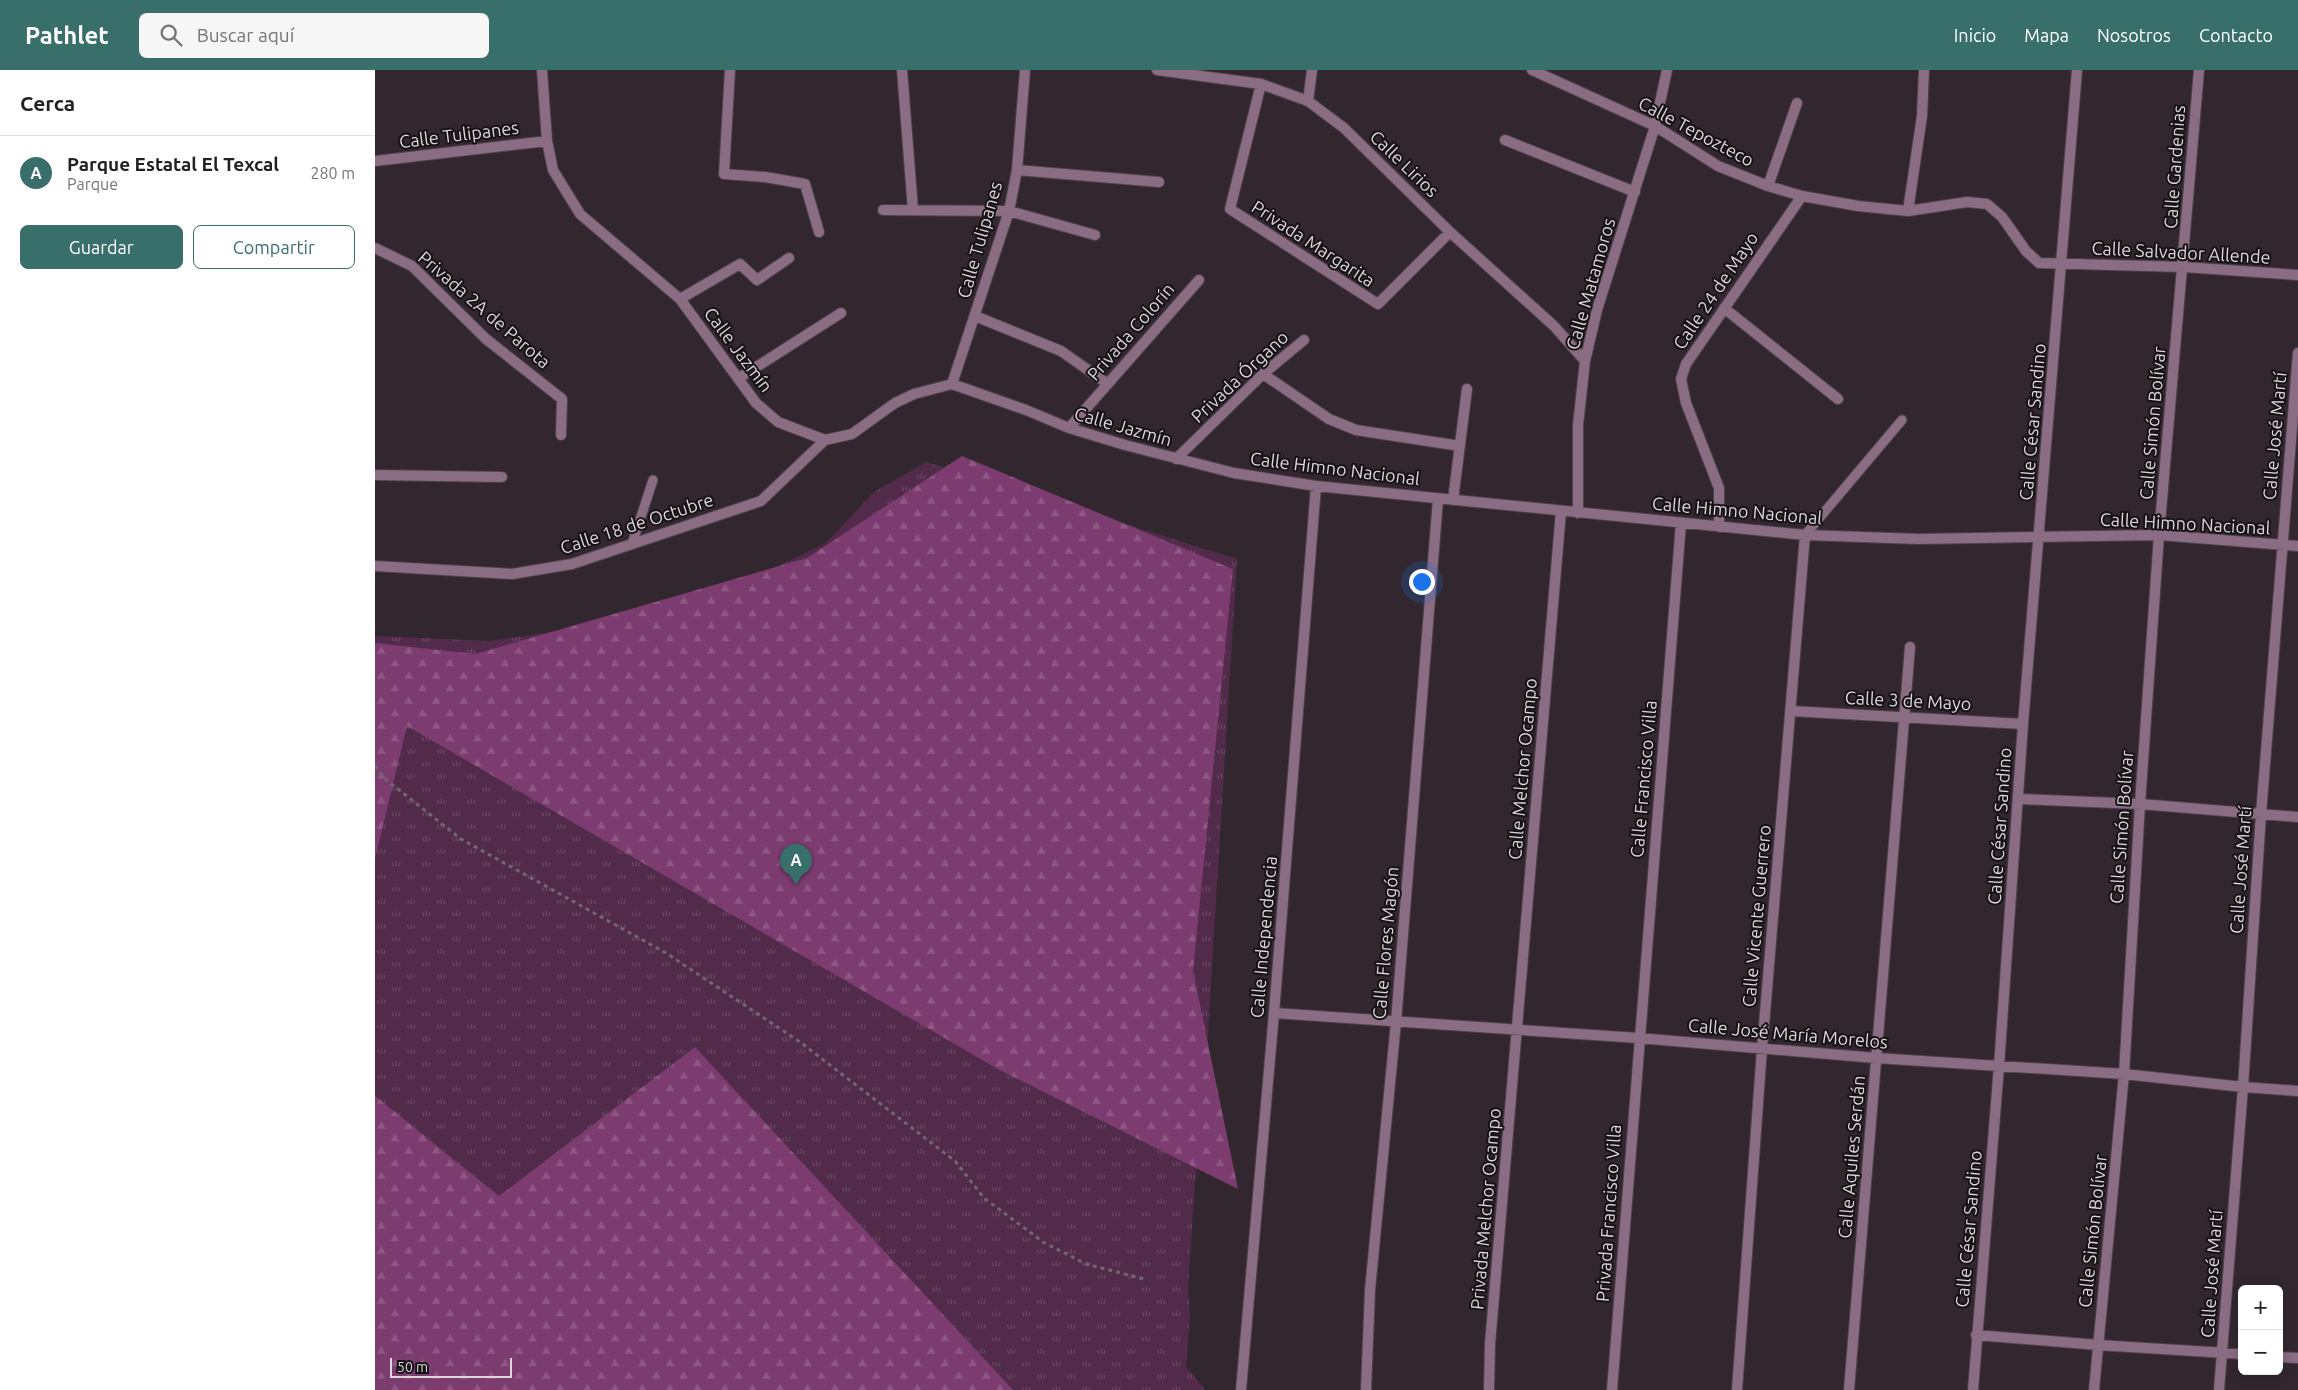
<!DOCTYPE html>
<html lang="es">
<head>
<meta charset="utf-8">
<style>
  :root { --surface:#fff; --page:#f6f6f6; --text:#202124; --muted:#757577; --line:#e0e0e0; --accent:#396f6a }
  body { margin:0; font-family:Ubuntu,sans-serif; background:var(--page); color:var(--text) }
  .controls { position:absolute; right:15px; bottom:15px; display:grid; overflow:hidden; border-radius:8px; box-shadow:0 2px 12px #0003 }
  .controls button { width:45px; height:45px; display:grid; place-items:center; padding:0; border:0; border-bottom:1px solid var(--line); background:var(--surface); color:var(--text); font:25px sans-serif }
  .scale { position:absolute; left:15px; bottom:12px; width:122px; box-sizing:border-box; padding-left:5px; border:2px solid #ddd6db; border-top:0; font-size:14px; line-height:18px; white-space:nowrap; color:#ddd6db; -webkit-text-stroke:4px #161215; paint-order:stroke }
  .you { position:absolute; left:1046px; top:511px; width:18px; height:18px; margin:-12px; border:4px solid #fff; border-radius:50%; background:#1a73e8; box-shadow:0 0 0 8px #1a73e833 }
  .badge { display:grid; place-items:center; width:32px; height:32px; border-radius:50%; background:var(--accent); color:#fff; font-size:16px; font-weight:700 }
  .pin { position:absolute; translate:-50% -41px; filter:drop-shadow(0 1px 2px #0008) }
  .pin::after { content:''; position:absolute; top:26px; width:18px; height:15px; background:inherit; clip-path:polygon(0 0,100% 0,50% 100%) }
  .list { margin:0; padding:0; list-style:none }
  h2 { display:flex; justify-content:space-between; align-items:center; height:65px; margin:0; padding:0 20px; font-size:21px }
  h2 small { font-size:16px; font-weight:400; color:var(--muted) }
  .list li { display:grid; grid-template-columns:32px 1fr auto; gap:15px; align-items:center; box-sizing:border-box; height:75px; padding:0 20px; border-top:1px solid var(--line) }
  .list b { display:block; font-size:19px; white-space:nowrap }
  .list p { margin:0; font-size:16px; white-space:nowrap; color:var(--muted) }
  .list em { font-size:16px; font-style:normal; color:var(--muted) }
  .actions { display:flex; gap:10px; padding:15px 20px }
  .actions a { flex:1; padding:11px 0; border:1px solid var(--accent); border-radius:8px; text-align:center; font-size:18px; color:var(--accent) }
  .actions .main { background:var(--accent); color:#fff }
  .icon { flex:none; width:28px; height:28px; fill:none; stroke:currentColor; stroke-width:2; stroke-linecap:round; stroke-linejoin:round }
  .map { position:relative; flex:none; width:1923px; height:1320px; overflow:hidden }
  header { display:flex; align-items:center; gap:30px; box-sizing:border-box; height:70px; padding:0 25px; background:var(--accent); color:#fff }
  header strong { font-size:24px }
  nav { display:flex; gap:28px; margin-inline-start:auto; font-size:18px }
  .search { width:350px; height:45px; background:var(--page); display:flex; align-items:center; gap:12px; box-sizing:border-box; padding:0 18px; border-radius:8px; color:var(--muted); font-size:19px }
  main { display:flex }
  aside { flex:1; background:var(--surface) }
  .map>svg:first-child { display:block }
  .grass { fill:url(#grass-tufts) }
  .forest { fill:url(#forest-firs) }
  .lines { fill:none; stroke-linecap:round; stroke-linejoin:round }
  .service-casing { stroke:#4d434b; stroke-width:11 }
  .minor-casing { stroke:#4d434b; stroke-width:12 }
  .path { stroke:#71676e; stroke-width:3; stroke-dasharray:4 4; stroke-linecap:butt }
  .service { stroke:#8a6c83; stroke-width:9 }
  .minor { stroke:#8a6c83; stroke-width:10 }
  .labels { text-anchor:middle; stroke-width:4; stroke-linejoin:round; paint-order:stroke }
  .street-label { font-size:18px; fill:#ddd6db; stroke:#161215 }
</style>
</head>
<body>
<header>
<strong>Pathlet</strong>
<div class="search"><svg class="icon" aria-label="search" viewBox="0 0 24 24"><circle cx="10" cy="10" r="6"/><path d="M15 15l6 6"/></svg>Buscar aquí</div>
<nav><a>Inicio</a><a>Mapa</a><a>Nosotros</a><a>Contacto</a></nav>
</header>
<main>
<aside>
<h2>Cerca<small></small></h2>
<ul class="list">
<li><span class="badge">A</span><div><b>Parque Estatal El Texcal</b><p>Parque</p></div><em>280 m</em></li>
</ul>
<div class="actions"><a class="main">Guardar</a><a>Compartir</a></div>
</aside>
<div class="map">
<svg width="1923" height="1320" viewBox="0 0 1923 1320">
  <defs>
    <pattern id="grass-tufts" width="24" height="20" patternUnits="userSpaceOnUse" patternTransform="scale(1.25)"><rect width="24" height="20" fill="#522a4a"/><path d="M3 7l-1-3M5 7V3M7 7l1-3M15 17l-1-3M17 17v-4M19 17l1-3" fill="none" stroke="#6a4864"/></pattern>
    <pattern id="forest-firs" width="22" height="20" patternUnits="userSpaceOnUse" patternTransform="scale(1.25)"><rect width="22" height="20" fill="#7c3c70"/><path d="M5 1l3.5 6h-7zM16 11l3.5 6h-7z" fill="#8e5784"/></pattern>
  </defs>
  <rect width="100%" height="100%" fill="#32272f"/>
  <!-- grass -->
  <path class="grass" d="M551 392 862 489 827 1060 820 1112 813 1218 815 1245 811 1297 829 1318 828 1320H0V566L114 571 199 559 333 530 451 473 499 422Z"/>
  <!-- forest -->
  <path class="forest" d="M587 386 858 499 818 901 863 1119 621 998 32 656 0 789V573L100 584 432 488Z
    M320 977 638 1320H0V1026L124 1126Z"/>
  <g class="lines">
    <!-- service casing -->
    <g class="service-casing">
      <path id="service" d="M1430 465 1527 350
        M257 474 278 410"/>
    </g>
    <!-- minor casing -->
    <g class="minor-casing">
      <path id="minor" d="M167 0 172 71 178 100 205 144 305 229 381 333 403 352 450 370 477 364 520 333 539 324 577 314 651 340 694 358 750 375 859 403 941 416 1430 465 1544 469 1784 465 1923 476
        M355 0 349 104 390 107 430 114 444 162
        M527 0 538 140
        M782 0 886 14 933 31 969 58 1075 162 1179 256 1210 291
        M1157 0 1280 56 1343 96 1393 116 1427 126 1483 136 1533 141 1592 132 1612 134 1627 147 1651 181 1664 193 1809 197 1923 205
        M886 14 855 139 1003 234 1075 162
        M933 31 937 0
        M1130 70 1260 122
        M0 91 172 71
        M642 100 784 112
        M1393 116 1422 33
        M508 140 634 141 720 165
        M1533 141 1547 46 1549 0
        M0 178 37 196 111 269 187 329 186 365
        M305 229 365 194 382 210 414 188
        M1349 238 1463 329
        M600 246 686 281 733 314
        M888 304 954 349 981 360 1085 376
        M364 308 466 243
        M577 314 634 141 642 100 650 0
        M694 358 824 210
        M801 389 888 304 929 270
        M0 405 127 407
        M1078 430 1092 319
        M1203 443V355L1210 291 1222 240 1280 56 1292 0
        M1344 457V418L1311 333 1306 309 1311 294 1427 126
        M0 496 137 504 197 494 386 431 450 370
        M1416 641 1648 654
        M1644 729 1765 734 1923 747
        M899 943 1263 968 1501 988 1749 1004 1868 1017 1923 1021
        M1601 1265 1723 1275 1867 1284
        M1904 1287 1923 1288
        M866 1320 899 943 941 416
        M991 1320 995 1220 1021 952 1063 429
        M1114 1320 1115 1274 1186 441
        M1237 1320 1306 453
        M1362 1320 1387 979 1430 465
        M1474 1320 1535 577
        M1598 1320 1624 996 1648 654 1702 0
        M1719 1320 1749 1004 1765 734 1784 465 1824 0
        M1844 1320 1868 1017 1886 744 1923 283"/>
    </g>
    <!-- path -->
    <path class="path" d="M0 696 9 708 86 769 291 883 425 972 580 1091 609 1128 668 1172 711 1194 769 1209"/>
    <!-- service -->
    <use href="#service" class="service"/>
    <!-- minor -->
    <use href="#minor" class="minor"/>
  </g>
  <g class="labels">
    <!-- street labels -->
    <g class="street-label">
      <text transform="translate(1321 62) rotate(28)" y="6">Calle Tepozteco</text>
      <text transform="translate(84 65) rotate(-7)" y="6">Calle Tulipanes</text>
      <text transform="translate(1029 94) rotate(44)" y="6">Calle Lirios</text>
      <text transform="translate(1800 97) rotate(-86)" y="6">Calle Gardenias</text>
      <text transform="translate(605 170) rotate(-74)" y="6">Calle Tulipanes</text>
      <text transform="translate(938 174) rotate(33)" y="6">Privada Margarita</text>
      <text transform="translate(1806 183) rotate(3)" y="6">Calle Salvador Allende</text>
      <text transform="translate(1216 214) rotate(-74)" y="6">Calle Matamoros</text>
      <text transform="translate(1341 221) rotate(-56)" y="6">Calle 24 de Mayo</text>
      <text transform="translate(109 240) rotate(41)" y="6">Privada 2A de Parota</text>
      <text transform="translate(756 262) rotate(-49)" y="6">Privada Colorín</text>
      <text transform="translate(363 280) rotate(53)" y="6">Calle Jazmín</text>
      <text transform="translate(865 307) rotate(-43)" y="6">Privada Órgano</text>
      <text transform="translate(1658 352) rotate(-85)" y="6">Calle César Sandino</text>
      <text transform="translate(1778 353) rotate(-85)" y="6">Calle Simón Bolívar</text>
      <text transform="translate(748 357) rotate(16)" y="6">Calle Jazmín</text>
      <text transform="translate(1900 366) rotate(-85)" y="6">Calle José Martí</text>
      <text transform="translate(960 399) rotate(7)" y="6">Calle Himno Nacional</text>
      <text transform="translate(1362 441) rotate(5)" y="6">Calle Himno Nacional</text>
      <text transform="translate(262 454) rotate(-18)" y="6">Calle 18 de Octubre</text>
      <text transform="translate(1810 454) rotate(3)" y="6">Calle Himno Nacional</text>
      <text transform="translate(1533 631) rotate(3)" y="6">Calle 3 de Mayo</text>
      <text transform="translate(1148 699) rotate(-85)" y="6">Calle Melchor Ocampo</text>
      <text transform="translate(1269 709) rotate(-85)" y="6">Calle Francisco Villa</text>
      <text transform="translate(1625 756) rotate(-86)" y="6">Calle César Sandino</text>
      <text transform="translate(1747 757) rotate(-86)" y="6">Calle Simón Bolívar</text>
      <text transform="translate(1866 800) rotate(-86)" y="6">Calle José Martí</text>
      <text transform="translate(1382 846) rotate(-85)" y="6">Calle Vicente Guerrero</text>
      <text transform="translate(889 867) rotate(-85)" y="6">Calle Independencia</text>
      <text transform="translate(1011 873) rotate(-85)" y="6">Calle Flores Magón</text>
      <text transform="translate(1413 964) rotate(5)" y="6">Calle José María Morelos</text>
      <text transform="translate(1477 1087) rotate(-85)" y="6">Calle Aquiles Serdán</text>
      <text transform="translate(1111 1139) rotate(-85)" y="6">Privada Melchor Ocampo</text>
      <text transform="translate(1234 1143) rotate(-86)" y="6">Privada Francisco Villa</text>
      <text transform="translate(1594 1159) rotate(-85)" y="6">Calle César Sandino</text>
      <text transform="translate(1718 1161) rotate(-84)" y="6">Calle Simón Bolívar</text>
      <text transform="translate(1837 1204) rotate(-86)" y="6">Calle José Martí</text>
    </g>
  </g>
</svg>
<div class="controls">
<button>+</button>
<button>−</button>
</div>
<div class="scale">50 m</div>
<div class="you"></div>
<div class="pin badge" style="left:421px;top:815px">A</div>
</div>
</main>
</body>
</html>
